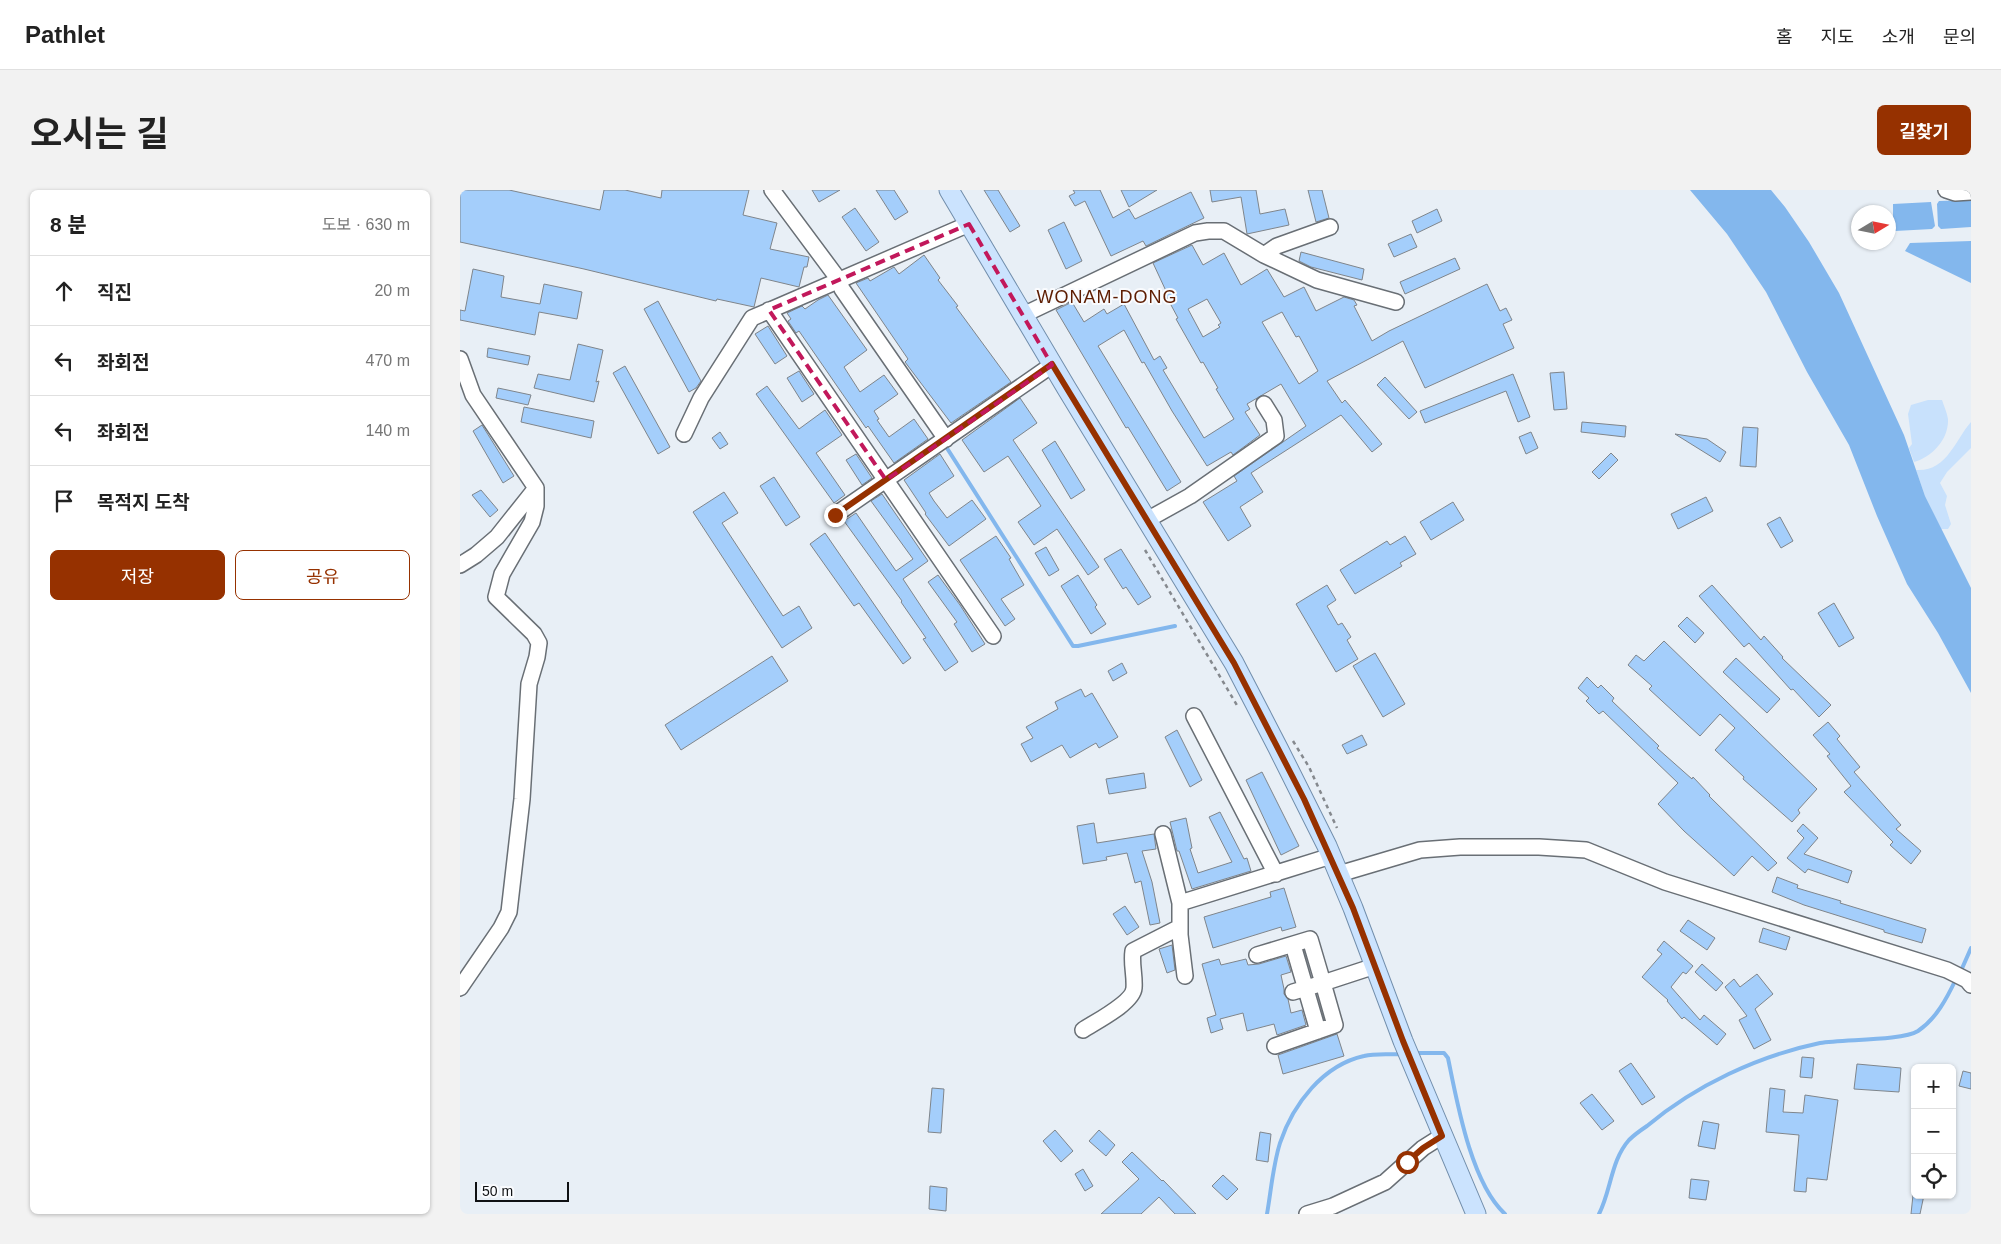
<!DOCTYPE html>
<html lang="ko">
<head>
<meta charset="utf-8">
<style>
  :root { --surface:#fff; --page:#f2f2f2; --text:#222; --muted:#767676; --line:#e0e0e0; --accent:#963100 }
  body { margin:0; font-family:Helvetica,"Noto Sans KR",sans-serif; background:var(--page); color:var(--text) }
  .controls { position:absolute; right:15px; bottom:15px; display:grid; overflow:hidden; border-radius:8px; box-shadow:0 1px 4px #0004 }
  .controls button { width:45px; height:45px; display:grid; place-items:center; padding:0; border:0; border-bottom:1px solid var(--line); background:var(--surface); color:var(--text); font:25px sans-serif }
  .compass { position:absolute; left:1391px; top:15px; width:45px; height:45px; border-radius:50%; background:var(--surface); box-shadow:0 1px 4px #0004; rotate:80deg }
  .scale { position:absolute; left:15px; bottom:12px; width:94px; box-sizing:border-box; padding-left:5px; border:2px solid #0f1113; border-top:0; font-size:14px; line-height:18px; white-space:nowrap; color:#0f1113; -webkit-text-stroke:4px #f9fbfe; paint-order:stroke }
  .stop { position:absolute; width:15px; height:15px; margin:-11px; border:4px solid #963100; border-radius:50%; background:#fff }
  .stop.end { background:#963100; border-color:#fff; box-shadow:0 1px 5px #0008 }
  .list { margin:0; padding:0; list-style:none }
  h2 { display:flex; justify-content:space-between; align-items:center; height:65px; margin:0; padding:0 20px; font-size:21px }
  h2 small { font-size:16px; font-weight:400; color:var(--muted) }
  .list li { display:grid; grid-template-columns:32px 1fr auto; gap:15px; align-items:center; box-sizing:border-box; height:70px; padding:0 20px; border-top:1px solid var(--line) }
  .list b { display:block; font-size:19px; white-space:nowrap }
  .list em { font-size:16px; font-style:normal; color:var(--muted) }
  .actions { display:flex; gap:10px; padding:15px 20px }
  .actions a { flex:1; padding:11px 0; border:1px solid var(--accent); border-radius:8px; text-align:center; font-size:18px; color:var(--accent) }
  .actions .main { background:var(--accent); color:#fff }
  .icon { flex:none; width:28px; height:28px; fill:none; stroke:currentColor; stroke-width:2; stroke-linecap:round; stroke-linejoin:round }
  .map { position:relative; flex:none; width:1511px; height:1024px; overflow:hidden; border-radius:8px }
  header { display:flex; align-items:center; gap:30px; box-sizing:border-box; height:70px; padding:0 25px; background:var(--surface); border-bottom:1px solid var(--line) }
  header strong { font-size:24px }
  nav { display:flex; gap:28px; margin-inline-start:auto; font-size:18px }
  .intro { display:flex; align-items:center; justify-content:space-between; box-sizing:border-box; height:120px; padding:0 30px }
  h1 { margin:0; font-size:35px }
  .button { padding:12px 22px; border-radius:8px; background:var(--accent); color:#fff; font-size:18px; font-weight:700 }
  main { display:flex; gap:30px; padding:0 30px }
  aside { flex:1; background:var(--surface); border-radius:8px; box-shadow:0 1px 4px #0004 }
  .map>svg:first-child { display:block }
  .green { fill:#c8e1fc }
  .water { fill:#83b7ed }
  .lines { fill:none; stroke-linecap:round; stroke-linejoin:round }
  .stream { stroke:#83b7ed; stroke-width:4 }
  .building { fill:#a4cefb; stroke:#7f858b; fill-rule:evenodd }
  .minor-casing { stroke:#696f75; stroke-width:18 }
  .major-casing { stroke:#728eab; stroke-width:21 }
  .path { stroke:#85898e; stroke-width:2.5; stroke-dasharray:4 4; stroke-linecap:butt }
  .minor { stroke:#fff; stroke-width:15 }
  .major { stroke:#cbe3fe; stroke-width:19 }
  .route { stroke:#963100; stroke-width:6 }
  .marked { fill:none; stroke:#c2185b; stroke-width:4; stroke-dasharray:10 6; stroke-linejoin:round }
  .labels { text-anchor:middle; stroke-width:4; stroke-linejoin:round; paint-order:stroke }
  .quarter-label { font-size:18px; letter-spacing:1px; fill:#5d1d02; stroke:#f9fbfe }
</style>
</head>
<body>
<header>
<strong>Pathlet</strong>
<nav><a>홈</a><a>지도</a><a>소개</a><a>문의</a></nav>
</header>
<div class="intro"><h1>오시는 길</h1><a class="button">길찾기</a></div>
<main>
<aside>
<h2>8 분<small>도보 · 630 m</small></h2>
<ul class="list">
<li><svg class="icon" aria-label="ahead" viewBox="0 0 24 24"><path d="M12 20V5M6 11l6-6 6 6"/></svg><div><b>직진</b></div><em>20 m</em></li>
<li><svg class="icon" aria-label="left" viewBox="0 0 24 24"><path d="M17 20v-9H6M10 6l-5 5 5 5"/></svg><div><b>좌회전</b></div><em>470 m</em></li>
<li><svg class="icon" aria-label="left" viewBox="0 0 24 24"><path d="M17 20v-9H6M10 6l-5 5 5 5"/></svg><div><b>좌회전</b></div><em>140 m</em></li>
<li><svg class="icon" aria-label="arrive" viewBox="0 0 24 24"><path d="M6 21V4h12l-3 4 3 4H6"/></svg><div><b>목적지 도착</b></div></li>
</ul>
<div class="actions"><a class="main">저장</a><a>공유</a></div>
</aside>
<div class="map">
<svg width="1511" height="1024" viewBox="0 0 1511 1024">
  <rect width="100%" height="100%" fill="#e8eff6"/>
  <!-- green -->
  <path class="green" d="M1468 210H1482C1484 216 1487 223 1488 229 1489 249 1472 267 1454 272L1449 258 1452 254 1448 224 1451 215Z
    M1511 232V258L1487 282 1480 293 1487 306 1485 315 1491 334 1488 339H1481L1465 306 1456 280C1487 282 1495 250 1511 232Z"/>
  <!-- water -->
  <path class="water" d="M1230 0H1311L1325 17 1349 52 1379 103 1444 245 1465 306 1511 398V503L1478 443 1447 394 1417 326 1389 255 1347 182 1306 102 1267 44Z
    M1511 10V37L1481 39 1478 36 1477 14 1479 11Z
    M1471 12 1475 36 1472 39 1435 41 1433 39V14Z
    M1511 51V93L1445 61 1450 53Z"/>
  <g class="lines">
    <!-- stream -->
    <path class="stream" d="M485 255 613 456H618L715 436
      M1500 783 1511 758
      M954 863H984L988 868C997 912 1011 993 1045 1024
      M807 1024C811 1001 813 975 820 953 833 914 863 875 904 866 916 863 930 865 942 864
      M1139 1024C1151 1001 1151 970 1169 950 1174 945 1181 940 1187 936 1236 895 1298 866 1360 853 1383 849 1442 851 1458 841 1476 829 1487 808 1496 789"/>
  </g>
  <!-- building -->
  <path class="building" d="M0 0H49L140 20 144 0H165L201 8 202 0H289L283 25 317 33 310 59 349 67 347 77H344L339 97 301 88 294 117 257 109 256 111 124 79 0 52Z
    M352 0H380L359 12Z
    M416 0H434L448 22 435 30Z
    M524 0H538L560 36 550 42Z
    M613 0H640L653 28 669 19 675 29 731 2 744 28 686 56 683 51 651 66 625 11 615 16 609 6 615 3Z
    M661 0H697L669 17Z
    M750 0H796L800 24 825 19 829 35 787 44 781 7 752 12Z
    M848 0H862L869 28 856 32Z
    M395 18 419 52 406 61 382 27Z
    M977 19 982 31 957 43 952 31Z
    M604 32 622 71 606 79 588 40Z
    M951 44 957 57 934 67 928 54Z
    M732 55 743 75 764 63 781 95 807 79 824 107 844 97 856 121 884 107 894 110 897 115 894 116 912 151 929 141 1027 94 1040 121 1046 118 1052 130 1043 134 1054 158 965 198 943 151 867 191 882 213 885 210 922 254 912 262 881 225 791 283 803 302 780 317 791 336 768 351 743 312 777 291 774 286 846 236 821 194 787 214 790 219 785 222 800 245 773 265 771 262 747 276 712 221 684 172 682 173 664 140 638 156 721 292 707 301 668 237 666 238 596 120 612 112 624 132 644 119 647 124 664 114 694 170 700 166 707 178 703 180 744 248 774 229 756 199 758 198 743 172 741 173 716 129 718 128 704 102 706 101 693 73ZM747 109 761 133 758 135 760 137 743 147 728 119ZM822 122 836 147 839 146 858 181 839 194 802 132Z
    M841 62 904 79 902 90 851 77 839 71Z
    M464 65 480 88 478 90 498 116 496 117 551 192 491 233 445 172 448 169 396 93 408 88 410 91 434 77 439 84Z
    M995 68 1000 79 945 104 940 92Z
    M13 79 44 86 41 107 80 114 84 94 122 102 117 129 79 122 75 145 0 130V120L5 121Z
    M368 105 407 160 384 177 400 202 424 185 438 204 414 221 419 229 417 230 429 247 454 229 468 249 434 273 408 236 406 238 339 141 336 143 328 131 331 129 327 123 342 116 345 119 358 110Z
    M198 111 241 191 236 198 229 202 184 119Z
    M308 136 327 166 315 174 295 144Z
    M118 154 143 160 136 192 139 191 134 212 74 198 78 184 110 190Z
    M28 158 70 166 68 175 27 167Z
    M165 176 210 257 198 264 153 183Z
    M339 181 354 204 342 212 327 188Z
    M1104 182 1107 219 1094 220 1090 183Z
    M1053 184 1070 227 1058 232 1046 201 965 233 960 221Z
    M925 187 957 222 949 229 917 195Z
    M307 196 339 239 365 220 382 245 356 263 385 305 374 313 296 204Z
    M38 198 71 205 68 215 36 208Z
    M560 208 577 233 553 250 639 377 628 385 597 339 574 355 558 332 581 316 548 266 524 282 502 250Z
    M64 217 134 231 131 248 61 232Z
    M1122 232 1166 236 1165 247 1121 242Z
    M22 235 54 286 43 293 13 241Z
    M1283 237 1298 238 1296 277 1280 276Z
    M260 242 268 254 260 259 252 248Z
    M1071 242 1078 258 1066 264 1059 247Z
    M1215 244 1247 249 1266 262 1260 272Z
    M595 251 625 300 611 309 582 260Z
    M1151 263 1158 270 1139 289 1132 282Z
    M396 264 412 288 402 295 386 270Z
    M480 264 494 286 469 303 474 311 487 328 512 310 526 329 489 356 465 324 466 323 444 290Z
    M314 287 340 327 326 336 300 296Z
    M21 300 38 320 30 327 12 305Z
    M264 302 278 323 262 333 323 426 339 416 352 438 322 458 233 322Z
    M422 304 468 371 443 389 498 472 485 481 463 449 466 448 441 412 442 411 384 331 396 323 436 381 453 369 411 311Z
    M1246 307 1253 321 1218 339 1211 324Z
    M993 312 1004 330 971 350 960 332Z
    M1320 327 1333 351 1321 358 1307 334Z
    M365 343 451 468 443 474 399 413 394 416 350 354Z
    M536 346 551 368 549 369 564 395 541 409 555 429 545 436 500 370Z
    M945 346 956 364 940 373 942 376 895 404 880 380 927 351 930 355Z
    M586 357 599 380 589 386 575 363Z
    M661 359 691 407 678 415 666 397 663 399 644 369Z
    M478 385 500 415 525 454 512 462 494 434 497 432 468 392Z
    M618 385 637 415 635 417 646 434 631 444 601 396Z
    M867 395 876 410 867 416 878 435 882 433 891 447 887 450 898 469 876 482 836 414Z
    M1252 395 1301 450 1304 446 1323 467 1322 468 1371 515 1359 527 1333 499 1331 500 1289 453 1284 457 1239 406Z
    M1374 413 1394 448 1379 457 1358 423Z
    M1227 427 1244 443 1235 453 1218 436Z
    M1204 451 1357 599 1338 620 1340 623 1332 632 1283 589 1284 587 1255 560 1275 538 1260 524 1240 546 1189 499 1192 496 1168 475 1176 465 1184 471Z
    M915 463 945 514 923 527 893 476Z
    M312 466 328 491 221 560 205 535Z
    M1276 468 1320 509 1307 523 1263 482Z
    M662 473 667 483 653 491 648 481Z
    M1127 487 1138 498 1141 495 1154 508 1152 511 1199 556 1197 558 1232 589 1233 587 1250 605 1249 606 1317 673 1308 681 1292 666 1274 686 1224 641 1198 614 1218 593 1143 521 1139 524 1126 511 1129 508 1118 498Z
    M621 499 625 507 632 503 658 547 639 558 636 553 610 568 602 555 571 572 561 554 573 548 566 537 598 519 595 512Z
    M1368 532 1380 546 1377 549 1400 577 1394 582 1441 635 1436 639 1461 661 1451 674 1430 655 1433 652 1384 602 1391 596 1367 566 1370 564 1353 545Z
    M717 540 742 590 730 597 705 547Z
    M902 545 907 555 887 564 882 555Z
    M802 582 839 656 821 665 786 590Z
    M684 583 686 598 649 604 646 589Z
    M760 622 784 669 787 668 791 681 732 699 719 661H717L710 632 726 628 732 658 730 659 738 683 772 672 749 627Z
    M634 633 637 653 694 644 696 659 682 661 692 692 700 733 690 735 681 691 675 693 667 663 646 667 647 670 623 674 617 636Z
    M1343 634 1358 648 1344 664 1392 681 1388 693 1348 679 1345 683 1327 668 1344 648 1337 641Z
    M1317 687 1338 695 1337 698 1381 711 1380 713 1466 739 1462 753 1424 742V740L1344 715 1312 702Z
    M824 698 836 737 822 741 821 737 753 758 744 727 811 707 810 702Z
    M665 716 679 737 667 745 653 724Z
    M1228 730 1255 748 1247 760 1220 741Z
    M1303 738 1330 747 1326 760 1299 752Z
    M1204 751 1233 776 1226 784 1223 782 1211 797 1240 830 1244 825 1266 844 1257 855 1224 827 1222 829 1207 811 1208 810 1182 787 1202 764 1197 760Z
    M712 755 715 780 707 783 699 759Z
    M826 766 831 782 821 785 824 799V804L828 809 831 823 842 820 846 835 817 845 814 834 787 841 783 823 760 829 763 839 751 843 747 828 756 825 742 774 759 769 761 775 786 769 788 775 799 774Z
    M1242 774 1263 793 1256 801 1235 782Z
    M1297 784 1313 804 1295 819 1311 850 1294 859 1279 830 1287 826 1265 797 1274 789 1280 797Z
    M877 844 884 866 823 884 818 865Z
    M1342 867 1354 868 1352 888 1340 887Z
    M1171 873 1195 907 1182 915 1159 881Z
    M1397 874 1441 878 1439 902 1394 899Z
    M1503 881 1511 883V899L1499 896Z
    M472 898 484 899 481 943 468 942Z
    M1310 898 1325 900 1323 922 1343 923 1345 905 1378 910 1367 990 1347 988 1346 1002 1334 1001 1339 945 1306 942Z
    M1132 904 1154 931 1142 940 1120 913Z
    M1243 931 1259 934 1255 959 1238 956Z
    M595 940 613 961 601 972 583 951Z
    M639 940 655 955 646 966 629 951Z
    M800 942 811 944 808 972 796 970Z
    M672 962 702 991 703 990 736 1024H715L699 1007 681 1024H641L679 989 662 972Z
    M623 979 633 996 625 1001 615 984Z
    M763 985 778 999 767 1010 752 996Z
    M1231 989 1249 991 1246 1010 1229 1008Z
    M470 996 487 998 486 1021 469 1019Z
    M1453 1005H1464L1460 1024H1451Z"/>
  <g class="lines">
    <!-- minor casing -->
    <g class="minor-casing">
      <path id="minor" d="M312 0 379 90 382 99 486 249
        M1486 0 1495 3 1511 2
        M804 65 817 56 870 37
        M309 120 533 446
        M563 125 735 43 748 41H764L804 65 857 90 936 112
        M0 169 13 205 76 298V316L72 332 42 384 36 407 74 444 79 453 77 467 69 494 62 609 49 722 41 738 0 798
        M224 244 241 208 292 128 509 34
        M375 325 592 175
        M687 330 730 306 816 246 814 230 804 214
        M0 375 16 365 37 347 76 298
        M734 526 816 684
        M703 644 720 713V745L725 786
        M879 684 960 660 1000 657H1079L1126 660 1205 692 1487 780 1507 790 1511 795
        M720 713 871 666
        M833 755 858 841
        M797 765 850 749 863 793 833 802
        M623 840C635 832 673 813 674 798 675 785 671 774 673 761L720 737
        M815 856 875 835 863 793 915 776
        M847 1024 873 1016 925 992 963 958 982 946"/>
    </g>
    <!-- major casing -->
    <g class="major-casing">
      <path id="major" d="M489 0 607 199 774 473 818 558 867 656 893 718 943 851 1016 1024"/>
    </g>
    <!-- path -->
    <path class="path" d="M685 360 778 517
      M833 551 849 577 877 638"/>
    <!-- minor -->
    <use href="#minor" class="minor"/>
    <!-- major -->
    <use href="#major" class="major"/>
  </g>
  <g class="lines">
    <!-- route -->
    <path class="route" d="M375 325 592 174 774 473 844 609 893 718 943 851 982 946 963 958 947 972"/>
  </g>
  <!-- marked area -->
  <path class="marked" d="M509 34 592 175 426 290 309 120Z"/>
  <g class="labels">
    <!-- quarter labels -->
    <g class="quarter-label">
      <text x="647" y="113">WONAM-DONG</text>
    </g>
  </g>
</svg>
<div class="controls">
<button>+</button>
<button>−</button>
<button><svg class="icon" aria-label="locate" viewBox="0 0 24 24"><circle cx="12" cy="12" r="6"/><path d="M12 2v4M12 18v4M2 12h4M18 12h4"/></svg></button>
</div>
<svg class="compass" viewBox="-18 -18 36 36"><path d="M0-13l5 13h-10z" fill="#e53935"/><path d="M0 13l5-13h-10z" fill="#767676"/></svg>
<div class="scale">50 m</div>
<div class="stop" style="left:947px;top:972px"></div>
<div class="stop end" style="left:375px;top:325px"></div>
</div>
</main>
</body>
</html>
